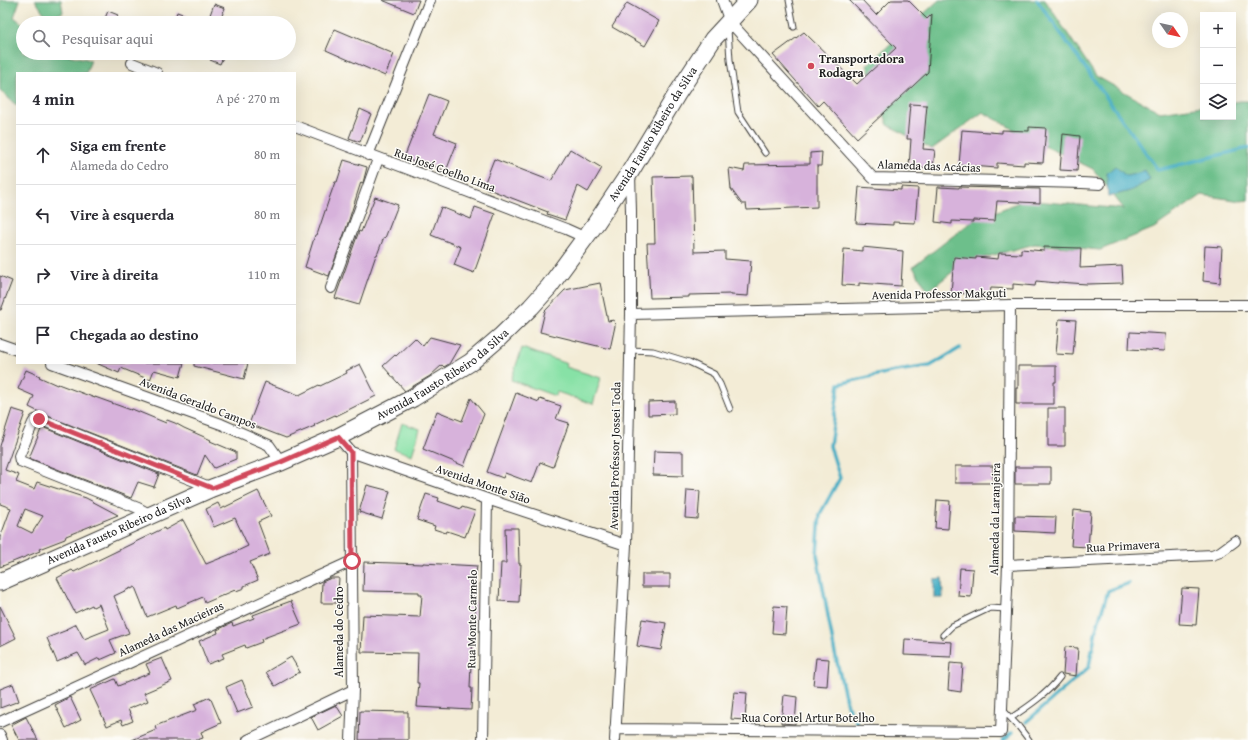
<!DOCTYPE html>
<html lang="pt">
<head>
<meta charset="utf-8">
<style>
  :root { --surface:#fff; --page:#f2f2f3; --text:#2b2b33; --muted:#7c7c81; --line:#e1e1e2 }
  body { margin:0; font-family:"Gentium Book Plus",serif; background:var(--page); color:var(--text) }
  .controls { position:absolute; right:12px; top:12px; display:grid; overflow:hidden; border-radius:0px; box-shadow:0 4px 16px #0002 }
  .controls button { width:36px; height:36px; display:grid; place-items:center; padding:0; border:0; border-bottom:1px solid var(--line); background:var(--surface); color:var(--text); font:20px sans-serif }
  .compass { position:absolute; left:1152px; top:12px; width:36px; height:36px; border-radius:50%; background:var(--surface); box-shadow:0 4px 16px #0002; rotate:124deg }
  .stop { position:absolute; width:12px; height:12px; margin:-9px; border:3px solid #d1495b; border-radius:50%; background:#fff }
  .stop.end { background:#d1495b; border-color:#fff; box-shadow:0 1px 4px #0008 }
  .list { margin:0; padding:0; list-style:none }
  h2 { display:flex; justify-content:space-between; align-items:center; height:52px; margin:0; padding:0 16px; font-size:17px }
  h2 small { font-size:13px; font-weight:400; color:var(--muted) }
  .list li { display:grid; grid-template-columns:26px 1fr auto; gap:12px; align-items:center; box-sizing:border-box; height:60px; padding:0 16px; border-top:1px solid var(--line) }
  .list b { display:block; font-size:15px; white-space:nowrap }
  .list p { margin:0; font-size:13px; white-space:nowrap; color:var(--muted) }
  .list em { font-size:13px; font-style:normal; color:var(--muted) }
  .icon { flex:none; width:22px; height:22px; fill:none; stroke:currentColor; stroke-width:2; stroke-linecap:round; stroke-linejoin:round }
  .map { position:relative; flex:none; width:1248px; height:740px; overflow:hidden }
  .search { position:absolute; background:var(--surface); box-shadow:0 4px 16px #0002; left:16px; top:16px; width:280px; height:44px; display:flex; align-items:center; gap:10px; box-sizing:border-box; padding:0 14px; border-radius:22px; color:var(--muted); font-size:15px }
  .panel { position:absolute; background:var(--surface); box-shadow:0 4px 16px #0002; left:16px; top:72px; width:280px; height:292px; border-radius:0px }
  .map>svg:first-child { display:block }
  .green { fill:#87e1a6; stroke:#527e61 }
  .forest { fill:#6dbf8b; stroke:#446e54 }
  .water { fill:#44adc4; stroke:#306470 }
  .lines { fill:none; stroke-linecap:round; stroke-linejoin:round }
  .stream { stroke:#44adc4; stroke-width:3.5 }
  .building { fill:#d7b2db; fill-rule:evenodd }
  .lane-casing { stroke:#3c3b38; stroke-width:7 }
  .street-casing { stroke:#3c3b38; stroke-width:12 }
  .primary-casing { stroke:#3c3b38; stroke-width:19 }
  .lane { stroke:#fff; stroke-width:5 }
  .street { stroke:#fff; stroke-width:10 }
  .primary { stroke:#fff; stroke-width:17 }
  .route { stroke:#d1495b; stroke-width:5 }
  .poi-dot { fill:#d1495b; stroke:#fdfcf7; stroke-width:1.5 }
  .labels { text-anchor:middle; stroke-width:3; stroke-linejoin:round; paint-order:stroke }
  .poi-label { font-size:12px; font-weight:bold; fill:#1c1c1c; stroke:#fdfcf7; text-anchor:start }
  .street-label { font-size:12px; fill:#1c1c1c; stroke:#fdfcf7 }
</style>
</head>
<body>
<div class="map">
<svg width="1248" height="740" viewBox="0 0 1248 740">
  <rect width="100%" height="100%" fill="#fdfcf7"/>
  <filter id="ink" filterUnits="userSpaceOnUse"><feTurbulence type="fractalNoise" baseFrequency=".025" numOctaves="2"/><feDisplacementMap in="SourceGraphic" scale="8" xChannelSelector="R" yChannelSelector="G"/><feConvolveMatrix kernelMatrix="1 2 1 2 8 2 1 2 1" color-interpolation-filters="sRGB"/></filter>
  <filter id="wash" filterUnits="userSpaceOnUse"><feTurbulence type="fractalNoise" baseFrequency=".012" numOctaves="4" result="noise"/><feDisplacementMap in="SourceGraphic" scale="16" xChannelSelector="R" yChannelSelector="G"/><feGaussianBlur stdDeviation="0.9" result="paint"/><feColorMatrix in="noise" values="0 0 0 0 0 0 0 0 0 0 0 0 0 0 0 0 0 1.4 0 .05"/><feComposite in="paint" operator="in"/></filter>
  <g filter="url(#wash)">
    <rect width="100%" height="100%" fill="#f3ecd6"/>
    <!-- green -->
    <path class="green" d="M522 348 567 364 566 367 601 378 593 404 557 392 555 396 511 380Z
      M402 423 420 429 412 455 394 449Z"/>
    <!-- forest -->
    <path class="forest" d="M0 0H20L14 17 23 24V53H61L62 54 91 60 86 73H17V106L0 90Z
      M35 0H61L63 12 48 19Z
      M939 0H1045L1096 76 1160 112 1203 106V117H1233V102L1240 101H1248V200L1241 201 1202 195 1154 228 1100 250 1035 244 964 263 928 291 913 267 971 222 1024 200 1124 209 1093 169 1032 140 983 112 932 149 888 125 867 65Z"/>
    <!-- water -->
    <path class="water" d="M1115 166 1126 176 1139 173 1145 170 1150 180 1130 191 1108 197 1107 173Z
      M942 578 943 598H934V579Z"/>
    <g class="lines">
      <!-- stream -->
      <path class="stream" d="M1037 0 1158 170 1248 148
        M857 722 847 705 834 649 817 555 820 514 840 478 830 446 839 384 890 372 930 366 960 348
        M1026 722 1089 667 1096 630 1108 591 1129 583
        M1003 740 1012 733"/>
    </g>
    <g id="blocks">
      <!-- building -->
      <path class="building" d="M382 0H419L414 13Z
        M849 0H862L876 15 891 0H908L927 19 932 14 928 72 857 138 823 101 818 106 773 55 804 32 857 84 896 48Z
        M627 3 659 21 645 46 612 27Z
        M214 4 225 8 219 23H207Z
        M108 11 118 15 115 23H103Z
        M177 12 188 16 185 23H173Z
        M335 29 394 54 385 76 326 50Z
        M212 53H225L220 64 210 60Z
        M429 94 447 101 434 134 457 143 446 171 423 162 422 165 404 158Z
        M910 104 927 105 923 149 935 150 933 168 909 167 911 139H907Z
        M360 109 371 114 360 142 349 138Z
        M1029 127 1046 128 1043 163 1024 162V165L997 163V168L959 165 962 130 1002 133V130L1029 131Z
        M1063 134 1080 136 1077 171 1060 170Z
        M570 149 602 168 588 192 578 186 565 220 547 214 548 212 483 187 494 159 551 181Z
        M822 152 821 166H817V207L747 210 746 204H742L731 189 729 168 744 171 745 165 810 164V153Z
        M344 160 367 167 363 183 361 182 347 226 329 276 305 267 315 235H317L329 199 335 182H337Z
        M692 176 694 252 725 251V259L751 261 748 296 731 295V294L689 295V297L650 298 647 243H655L653 177Z
        M859 187 901 190V187L918 188 915 223 893 222V225L856 223Z
        M938 187 959 188V187L1040 189V203L997 201 995 221 973 220V222L952 221V224L935 222Z
        M375 197 398 205 385 238 384 237 377 255H376L359 305 335 298 359 231 361 232Z
        M441 207 471 219 475 207 495 214 474 273 454 265 461 247 431 235Z
        M1205 246 1222 247 1220 283 1203 281Z
        M862 247 903 251 901 286 859 283V286L842 285 844 249 862 251Z
        M1044 247 1081 248 1080 268 1122 266 1123 283 1087 284 1058 282V283L1036 281 1035 286 1013 284V289L991 288 990 294 968 292V294L951 293 954 257 976 259V257L998 259 999 253 1021 254V249L1044 251Z
        M0 276 12 281 1 310H0Z
        M600 283 608 321 614 320 615 326 610 349 540 332 545 311 565 290Z
        M1059 319 1076 320 1073 355 1056 354Z
        M1130 332 1166 334 1165 351 1129 349Z
        M430 337 460 345 449 364 444 367 442 365 430 376 405 391 383 366 395 355 396 356 415 338 423 346Z
        M96 363H184L180 377 154 370 150 380 121 368 119 373Z
        M194 363H248L244 379 194 366Z
        M360 364 376 396 336 416 335 415 314 425 315 426 286 438 249 424 265 382 299 395 319 385 320 386 347 373 346 371Z
        M1018 366H1056V382H1054V404H1016V388H1018Z
        M26 370 40 376 39 377 57 385 58 384 95 398V397L131 410 132 409 166 423 167 420 175 423 184 428 211 440 210 441 236 452V459L214 468 205 455 197 475 45 415 29 407 34 396 18 389Z
        M516 393 539 402 540 399 561 406 556 419 569 423 553 467 540 462 532 483 505 473 503 478 487 472Z
        M471 398 484 414 464 466 423 449 437 411 462 421Z
        M675 401V414L648 415V402Z
        M1048 408H1065V446H1048Z
        M12 409 25 413 5 470 19 475 16 482 34 489 37 482 86 498 118 515 66 536 65 539 39 549 40 551 0 567V538L11 508 0 504V446ZM25 509 43 516 32 533 18 526Z
        M42 427 159 474 154 487 138 482 131 498 29 458Z
        M654 451 683 452V476L653 475Z
        M955 466H993V483H955Z
        M1015 467H1051V484H1015Z
        M367 485 390 491 382 519 359 512Z
        M687 490 700 491 698 519 685 518Z
        M258 491 271 516 258 522 270 554 250 562 258 580 244 586V588L236 591 235 590 205 603 203 597 177 608 176 605 147 617 135 587 131 589V588L114 596 129 633 110 640 116 653 100 660 99 658 85 665 78 653 57 662 47 638 67 630 66 629 76 624 84 639 109 629 99 604 93 607 92 605 75 613 57 578 72 570 74 572 164 528 165 530 183 520 206 564 231 554 248 546 235 518 214 527 206 509 218 503 221 509Z
        M426 494 439 498 438 501 461 509 462 507 475 511 465 537 447 531 446 533 434 529 435 526 417 520Z
        M937 500 950 501 948 529 935 528Z
        M1074 510 1091 512 1088 547 1071 546Z
        M1015 516 1056 517 1055 533 1015 531Z
        M505 528H518L519 564H521L519 602 499 601 501 563H506Z
        M364 562 423 564V563L477 566 473 600 476 601 471 664 470 688H472L471 710 417 707 419 683H417L418 653 361 652 363 615 420 617 422 595H419V592L363 591Z
        M960 568 973 569 971 597 958 596Z
        M642 574H670V587H642Z
        M331 578H339L337 603H321L322 582Z
        M1182 588 1199 589 1196 625 1179 624Z
        M291 601 301 624 261 639 262 642 246 648 245 645 222 654 224 658 208 664 199 641 218 633 217 630 232 623 233 626 254 618 253 615Z
        M0 606 16 638 0 646Z
        M774 606 787 607 785 634 772 633Z
        M642 619 666 623 661 650 637 646Z
        M905 639 952 642 951 657 904 655Z
        M1065 647 1078 648 1076 676 1063 674Z
        M291 657 300 672 275 686 266 672Z
        M162 658 172 681 144 693 148 701 128 709 133 721 123 725 121 720 107 726 90 690 115 679 118 686 150 673 146 664Z
        M816 658 829 659 827 686 813 685Z
        M950 663 963 664 961 692 948 690Z
        M242 680 253 707 237 713 226 687Z
        M13 684 19 701 0 708V689Z
        M734 692 747 693 745 720 731 719Z
        M784 695 797 697 795 724 781 723Z
        M70 697 81 720 66 728 55 705Z
        M210 697 221 723 201 732 203 738 197 740H132L156 730 155 726 197 710 194 704Z
        M336 705 343 716 318 730 311 717Z
        M360 711 408 712V740H359Z
        M26 717 38 740H19L11 725Z"/>
    </g>
  </g>
  <g filter="url(#ink)">
    <use href="#blocks" fill-opacity="0" stroke="#3c3b38" stroke-width="1"/>
    <g class="lines">
      <!-- lane casing -->
      <g class="lane-casing">
        <path id="lane" d="M789 0 794 27
          M728 29 730 60 738 112 765 153
          M630 350 653 351 689 362 714 374 720 384 730 409
          M943 635 952 626 990 608 1006 609
          M1002 709 1019 727 1029 740
          M1011 718C1029 706 1047 694 1060 677"/>
      </g>
      <!-- street casing -->
      <g class="street-casing">
        <path id="street" d="M722 0 730 22 873 178 1082 183 1100 184
          M132 63 157 73
          M295 126 566 229 586 238
          M368 155 430 0
          M331 288 378 159
          M631 314 1010 305H1248
          M0 344 17 350
          M52 363 221 424 269 445 281 462
          M338 437 351 452 487 499 626 545
          M351 452 353 690 351 740
          M151 515 138 508 20 461 19 456 33 423 35 420 39 419 212 488
          M1008 565 1212 555 1220 552 1235 541
          M0 722 352 561
          M615 729 1001 732 1008 565 1010 305
          M0 735 2 740
          M248 740 353 690
          M483 740 487 499
          M615 740 626 545 631 314V211L630 174"/>
      </g>
      <!-- primary casing -->
      <g class="primary-casing">
        <g id="primary">
          <path id="s1" d="M0 582 212 488 281 462 338 437 413 398 471 362 500 337 531 307 549 287 596 223 630 172 677 94 713 39 749 0"/>
        </g>
      </g>
      <!-- lane -->
      <use href="#lane" class="lane"/>
      <!-- street -->
      <use href="#street" class="street"/>
      <!-- primary -->
      <use href="#primary" class="primary"/>
    </g>
  </g>
  <g class="lines" filter="url(#ink)">
    <!-- route -->
    <path class="route" d="M39 419 212 488 281 462 338 437 351 452 352 561"/>
  </g>
  <!-- markers -->
  <circle class="poi-dot" cx="811" cy="66" r="4"/>
  <g class="labels">
    <!-- poi labels -->
    <g class="poi-label">
      <text x="819" y="63">Transportadora<tspan x="819" dy="14">Rodagra</tspan></text>
    </g>
    <!-- street labels -->
    <g class="street-label">
      <text dy="4" stroke="none"><textPath href="#s1" startOffset="814">Avenida Fausto Ribeiro da Silva</textPath></text>
      <text transform="translate(929 166) rotate(2)" y="4">Alameda das Acácias</text>
      <text transform="translate(445 170) rotate(20)" y="4">Rua José Coelho Lima</text>
      <text transform="translate(939 294) rotate(-1)" y="4">Avenida Professor Makguti</text>
      <text dy="4" stroke="none"><textPath href="#s1" startOffset="490">Avenida Fausto Ribeiro da Silva</textPath></text>
      <text transform="translate(198 403) rotate(21)" y="4">Avenida Geraldo Campos</text>
      <text transform="translate(615 456) rotate(-89)" y="4">Avenida Professor Jossei Toda</text>
      <text transform="translate(483 484) rotate(19)" y="4">Avenida Monte Sião</text>
      <text transform="translate(995 519) rotate(-89)" y="4">Alameda da Laranjeira</text>
      <text dy="4" stroke="none"><textPath href="#s1" startOffset="130">Avenida Fausto Ribeiro da Silva</textPath></text>
      <text transform="translate(1123 546) rotate(-3)" y="4">Rua Primavera</text>
      <text transform="translate(472 619) rotate(-89)" y="4">Rua Monte Carmelo</text>
      <text transform="translate(171 629) rotate(-25)" y="4">Alameda das Macieiras</text>
      <text transform="translate(339 632) rotate(-90)" y="4">Alameda do Cedro</text>
      <text x="808" y="722">Rua Coronel Artur Botelho</text>
    </g>
  </g>
</svg>
<div class="controls">
<button>+</button>
<button>−</button>
<button><svg class="icon" aria-label="layers" viewBox="0 0 24 24"><path d="M12 4l9 5-9 5-9-5zM3 14l9 5 9-5"/></svg></button>
</div>
<svg class="compass" viewBox="-18 -18 36 36"><path d="M0-13l5 13h-10z" fill="#e53935"/><path d="M0 13l5-13h-10z" fill="#7c7c81"/></svg>
<div class="stop" style="left:352px;top:561px"></div>
<div class="stop end" style="left:39px;top:419px"></div>
<div class="search"><svg class="icon" aria-label="search" viewBox="0 0 24 24"><circle cx="10" cy="10" r="6"/><path d="M15 15l6 6"/></svg>Pesquisar aqui</div>
<section class="panel">
<h2>4 min<small>A pé · 270 m</small></h2>
<ul class="list">
<li><svg class="icon" aria-label="ahead" viewBox="0 0 24 24"><path d="M12 20V5M6 11l6-6 6 6"/></svg><div><b>Siga em frente</b><p>Alameda do Cedro</p></div><em>80 m</em></li>
<li><svg class="icon" aria-label="left" viewBox="0 0 24 24"><path d="M17 20v-9H6M10 6l-5 5 5 5"/></svg><div><b>Vire à esquerda</b></div><em>80 m</em></li>
<li><svg class="icon" aria-label="right" viewBox="0 0 24 24"><path d="M7 20v-9h11M14 6l5 5-5 5"/></svg><div><b>Vire à direita</b></div><em>110 m</em></li>
<li><svg class="icon" aria-label="arrive" viewBox="0 0 24 24"><path d="M6 21V4h12l-3 4 3 4H6"/></svg><div><b>Chegada ao destino</b></div></li>
</ul>
</section>
</div>
</body>
</html>
